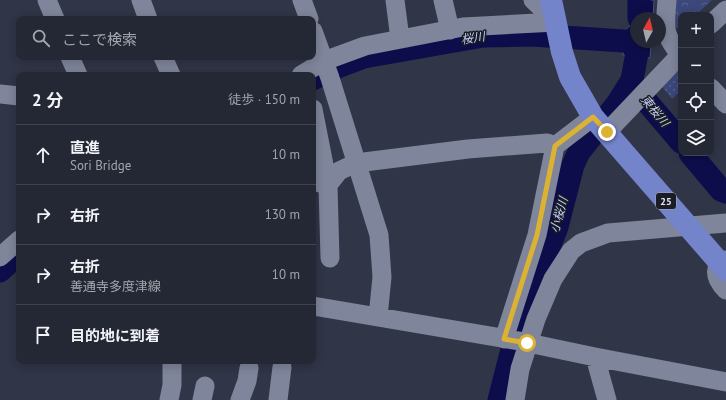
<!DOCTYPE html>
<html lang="ja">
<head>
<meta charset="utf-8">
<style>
  :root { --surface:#242835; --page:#2c303d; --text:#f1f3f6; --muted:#a3a6ad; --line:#414450 }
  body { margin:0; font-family:"PT Sans","Noto Sans JP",sans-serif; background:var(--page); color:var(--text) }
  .controls { position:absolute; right:12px; top:12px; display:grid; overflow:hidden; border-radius:8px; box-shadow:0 2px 10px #0003 }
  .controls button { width:36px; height:36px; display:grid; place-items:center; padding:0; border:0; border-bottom:1px solid var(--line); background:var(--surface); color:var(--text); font:20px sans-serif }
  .compass { position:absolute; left:630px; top:12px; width:36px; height:36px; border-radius:50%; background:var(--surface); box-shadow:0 2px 10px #0003; rotate:8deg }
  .stop { position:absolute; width:12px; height:12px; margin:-9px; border:3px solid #dcb233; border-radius:50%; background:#fff }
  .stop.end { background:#dcb233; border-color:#fff; box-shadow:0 1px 4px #0008 }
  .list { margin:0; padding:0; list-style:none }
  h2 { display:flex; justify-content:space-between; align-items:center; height:52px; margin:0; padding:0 16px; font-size:17px }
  h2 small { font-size:13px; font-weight:400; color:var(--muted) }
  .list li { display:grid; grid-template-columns:26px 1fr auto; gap:12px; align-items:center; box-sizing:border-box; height:60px; padding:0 16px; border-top:1px solid var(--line) }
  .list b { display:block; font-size:15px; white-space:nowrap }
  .list p { margin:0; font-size:13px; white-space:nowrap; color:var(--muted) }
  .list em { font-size:13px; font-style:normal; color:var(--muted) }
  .icon { flex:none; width:22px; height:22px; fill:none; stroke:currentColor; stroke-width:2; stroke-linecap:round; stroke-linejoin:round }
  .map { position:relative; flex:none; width:726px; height:400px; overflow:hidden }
  .search { position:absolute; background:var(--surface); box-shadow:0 2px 10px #0003; left:16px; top:16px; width:300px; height:44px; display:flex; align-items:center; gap:10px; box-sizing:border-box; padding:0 14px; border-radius:8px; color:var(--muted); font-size:15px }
  .panel { position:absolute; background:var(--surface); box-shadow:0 2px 10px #0003; left:16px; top:72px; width:300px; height:292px; border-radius:8px }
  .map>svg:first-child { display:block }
  .grass { fill:url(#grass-dots) }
  .forest { fill:url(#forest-crowns) }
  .water { fill:#0d0d4b; stroke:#4e4f7e }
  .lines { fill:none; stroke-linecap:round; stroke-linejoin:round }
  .river { stroke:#0d0d4b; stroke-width:23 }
  .minor { stroke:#7f859a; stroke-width:19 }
  .major { stroke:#7484cb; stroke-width:22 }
  .route { stroke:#dcb233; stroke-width:5 }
  .labels { text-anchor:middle; stroke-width:3; stroke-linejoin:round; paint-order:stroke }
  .shield { fill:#1b1d25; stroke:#a8abb6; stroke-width:1 }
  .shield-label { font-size:10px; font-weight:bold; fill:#e5e8f4 }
  .water-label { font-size:12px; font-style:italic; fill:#c1ccf3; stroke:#1b1d25 }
</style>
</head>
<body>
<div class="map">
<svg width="726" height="400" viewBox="0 0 726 400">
  <defs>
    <pattern id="grass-dots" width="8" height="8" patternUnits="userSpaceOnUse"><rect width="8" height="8" fill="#3c487a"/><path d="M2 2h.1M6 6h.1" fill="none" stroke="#58628e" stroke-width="1.8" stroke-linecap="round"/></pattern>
    <pattern id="forest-crowns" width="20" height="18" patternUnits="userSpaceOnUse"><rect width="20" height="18" fill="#3c487a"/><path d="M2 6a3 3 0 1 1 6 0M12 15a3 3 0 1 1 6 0" fill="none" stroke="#58628e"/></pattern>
  </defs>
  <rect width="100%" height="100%" fill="#303547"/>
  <!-- grass -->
  <path class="grass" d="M681 61V90L672 99 660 84Z"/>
  <!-- forest -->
  <path class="forest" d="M674 0H712L696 15H681V27L676 28 672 22Z"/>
  <!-- water -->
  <path class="water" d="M641 0H654L653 18H636V42H651L650 58 623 55 624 31C634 23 642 13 641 0Z"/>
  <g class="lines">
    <!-- river -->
    <path class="river" d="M639 0V18
      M313 79 340 66 364 57 483 36 532 35 639 42
      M632 80 636 89 681 142
      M690 153 721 190 726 192
      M0 271 19 254
      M499 400 518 326 557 227 573 165 579 152 617 104 632 80 639 42"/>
    <!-- minor -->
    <path class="minor" d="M47 0 55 19
      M141 0 148 19
      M302 0 309 19
      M395 0 400 39
      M443 0 450 30
      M533 0 556 22
      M667 0C665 29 662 32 681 56
      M711 24 726 10
      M313 31 330 78 379 235 382 277 378 317
      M70 57 78 75
      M163 57 171 75
      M301 75 324 61 365 46 463 27 556 22
      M711 88 726 104
      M0 94 19 96
      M313 109 328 185 330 258
      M607 132 681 54
      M313 181 328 185 339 171 356 163 468 149 547 143 555 146
      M0 257 19 240
      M726 260 719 263C713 274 718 282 726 290
      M313 306 519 341 595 357 726 382
      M504 339 537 235 555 146 593 117
      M595 357 607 400
      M169 400 172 385V361
      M202 400 205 386
      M240 400 247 381 249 368
      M278 400 282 367
      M515 400 520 369 536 319 553 279 571 251 581 243 608 233 726 223"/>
    <!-- major -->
    <path class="major" d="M551 0 562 52 570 77 593 117 726 270"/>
  </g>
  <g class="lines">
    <!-- route -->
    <path class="route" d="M527 343 504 339 537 235 555 146 593 117 607 132"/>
  </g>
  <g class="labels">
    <!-- shield labels -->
    <rect class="shield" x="656" y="193" width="20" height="16" rx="3"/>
    <g class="shield-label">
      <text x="666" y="205">25</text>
    </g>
    <!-- water labels -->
    <g class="water-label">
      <text transform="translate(473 38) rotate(-8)" y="4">桜川</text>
      <text transform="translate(655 111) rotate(50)" y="4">東桜川</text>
      <text transform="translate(559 215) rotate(-74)" y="4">小桜川</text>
    </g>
  </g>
</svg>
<div class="controls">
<button>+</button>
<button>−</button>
<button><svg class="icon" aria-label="locate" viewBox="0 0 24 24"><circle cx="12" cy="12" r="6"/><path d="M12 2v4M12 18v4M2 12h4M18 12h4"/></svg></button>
<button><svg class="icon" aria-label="layers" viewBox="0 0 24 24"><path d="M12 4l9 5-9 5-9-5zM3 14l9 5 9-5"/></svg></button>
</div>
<svg class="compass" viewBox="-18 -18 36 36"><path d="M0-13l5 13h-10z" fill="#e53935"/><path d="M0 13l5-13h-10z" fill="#a3a6ad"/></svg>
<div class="stop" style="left:527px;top:343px"></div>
<div class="stop end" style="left:607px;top:132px"></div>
<div class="search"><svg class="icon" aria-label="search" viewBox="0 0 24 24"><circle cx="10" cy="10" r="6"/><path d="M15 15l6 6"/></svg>ここで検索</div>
<section class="panel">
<h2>2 分<small>徒歩 · 150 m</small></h2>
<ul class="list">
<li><svg class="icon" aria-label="ahead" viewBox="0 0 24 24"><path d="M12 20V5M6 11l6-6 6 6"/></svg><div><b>直進</b><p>Sori Bridge</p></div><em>10 m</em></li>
<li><svg class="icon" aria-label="right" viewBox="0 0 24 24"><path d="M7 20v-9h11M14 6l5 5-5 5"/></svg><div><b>右折</b></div><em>130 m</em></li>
<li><svg class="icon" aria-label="right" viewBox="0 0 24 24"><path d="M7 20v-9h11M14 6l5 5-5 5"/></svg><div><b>右折</b><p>善通寺多度津線</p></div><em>10 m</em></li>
<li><svg class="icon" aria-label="arrive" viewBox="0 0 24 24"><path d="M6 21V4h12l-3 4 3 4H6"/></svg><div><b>目的地に到着</b></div></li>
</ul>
</section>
</div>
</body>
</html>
